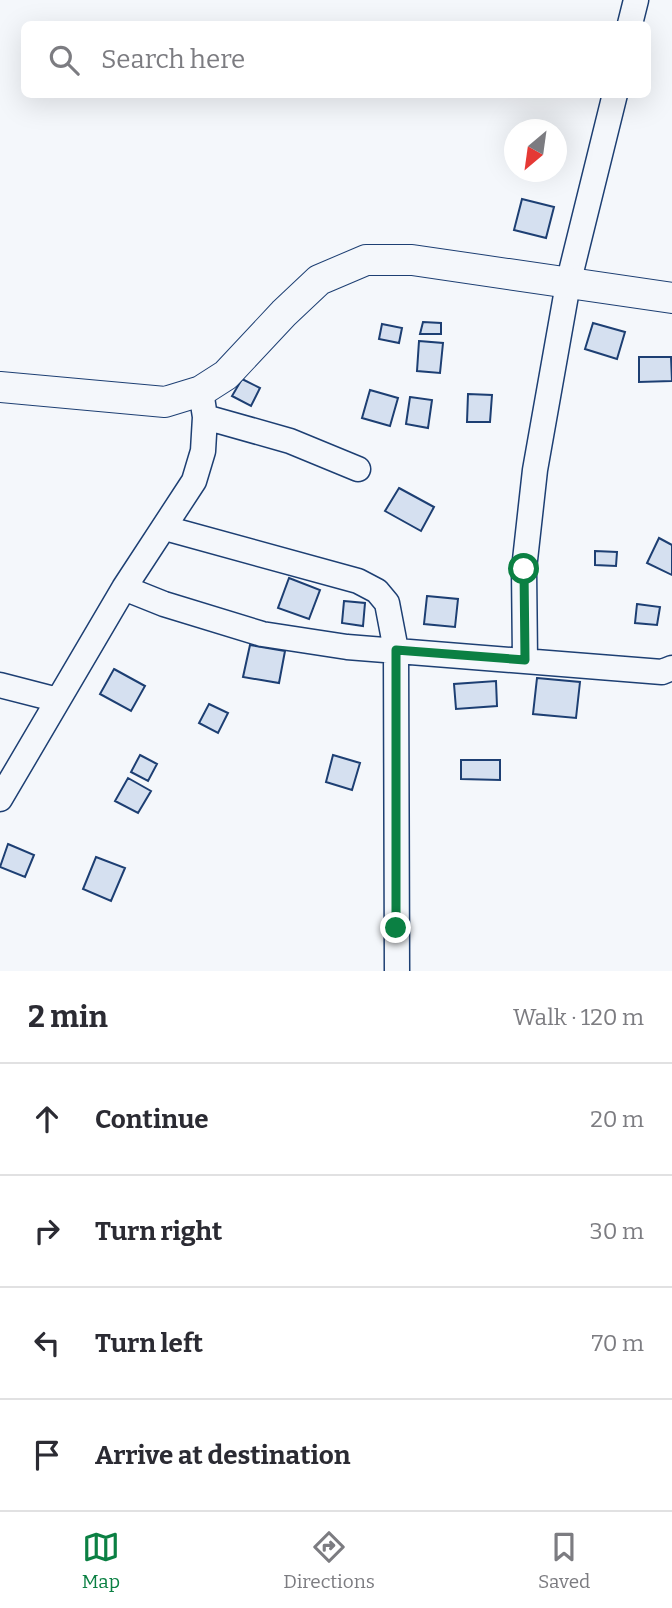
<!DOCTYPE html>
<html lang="en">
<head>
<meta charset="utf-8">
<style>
  :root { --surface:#fff; --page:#f2f2f3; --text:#2b2b33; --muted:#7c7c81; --line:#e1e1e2; --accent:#0b8043 }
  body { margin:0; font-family:Bitter,serif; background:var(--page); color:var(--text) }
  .compass { position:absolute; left:504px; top:119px; width:63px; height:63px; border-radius:50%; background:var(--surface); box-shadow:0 7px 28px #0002; rotate:209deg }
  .stop { position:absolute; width:21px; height:21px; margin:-16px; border:5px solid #0b8043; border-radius:50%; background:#fff }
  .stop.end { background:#0b8043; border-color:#fff; box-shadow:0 2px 7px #0008 }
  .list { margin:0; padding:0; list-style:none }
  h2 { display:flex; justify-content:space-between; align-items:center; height:91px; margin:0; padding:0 28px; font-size:30px }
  h2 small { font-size:23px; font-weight:400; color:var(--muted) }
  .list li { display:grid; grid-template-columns:46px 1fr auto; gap:21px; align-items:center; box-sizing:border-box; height:112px; padding:0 28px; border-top:2px solid var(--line) }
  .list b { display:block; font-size:26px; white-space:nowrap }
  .list em { font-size:23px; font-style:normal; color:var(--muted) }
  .icon { flex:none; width:38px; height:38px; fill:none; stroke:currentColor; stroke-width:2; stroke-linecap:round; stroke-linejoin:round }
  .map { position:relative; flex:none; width:672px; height:971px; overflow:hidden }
  .search { position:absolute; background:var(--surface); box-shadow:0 7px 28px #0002; left:21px; right:21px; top:21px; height:77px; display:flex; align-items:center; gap:18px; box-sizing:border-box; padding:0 24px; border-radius:10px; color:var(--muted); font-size:26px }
  .sheet { height:539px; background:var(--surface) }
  nav { display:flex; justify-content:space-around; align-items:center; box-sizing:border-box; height:98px; border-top:2px solid var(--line); background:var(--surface); font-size:19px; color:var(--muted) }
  nav a { display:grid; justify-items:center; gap:4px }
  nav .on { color:var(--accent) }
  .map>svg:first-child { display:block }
  .building { fill:#d5e0f0; stroke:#1d3f73; stroke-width:2 }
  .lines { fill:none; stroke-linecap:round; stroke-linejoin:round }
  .minor-casing { stroke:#1d3f73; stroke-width:27 }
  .tertiary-casing { stroke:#1d3f73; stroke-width:32 }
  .minor { stroke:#f4f7fb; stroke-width:24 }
  .tertiary { stroke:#f4f7fb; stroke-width:30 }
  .route { stroke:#0b8043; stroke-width:9 }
</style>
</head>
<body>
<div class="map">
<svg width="672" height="971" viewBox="0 0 672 971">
  <rect width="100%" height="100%" fill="#f4f7fb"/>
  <!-- building -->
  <path class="building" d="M522 199 554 207 546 238 514 230Z
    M423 322 441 323V334H420Z
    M593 323 625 332 617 359 585 349Z
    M382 324 402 328 399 343 379 339Z
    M419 341 443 343 440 373 417 371Z
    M639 357H671L672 381 639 382Z
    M242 379 260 388 251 406 232 396Z
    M370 390 398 398 390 426 362 418Z
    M468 394 492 395 490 422H467Z
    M410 397 432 400 428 428 406 424Z
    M399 488 434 507 421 531 385 511Z
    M659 538 672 545V575L647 563Z
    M595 551 617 552 616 566 595 565Z
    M289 578 320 590 309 619 278 608Z
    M427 596 458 599 455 627 424 624Z
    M344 601 365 603 363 626 342 623Z
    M637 604 660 607 657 625 635 623Z
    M250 645 285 651 279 683 243 677Z
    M114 669 145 686 131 711 100 694Z
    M537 678 580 682 576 718 533 714Z
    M496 681 497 706 456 709 454 684Z
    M209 704 228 713 218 733 199 723Z
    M140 755 157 764 148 781 131 772Z
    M333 755 360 763 352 790 326 782Z
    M461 760H500V780L461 779Z
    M128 778 151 791 138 813 115 801Z
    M8 844 34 855 25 877 0 867Z
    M96 857 125 868 111 901 83 889Z"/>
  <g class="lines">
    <!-- minor casing -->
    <g class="minor-casing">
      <path id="minor" d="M630 24 636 0
        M205 417 290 441 358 469
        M165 528 358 581 377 591 387 603 396 650 397 971
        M124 588 164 604 262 634 347 647 662 672 672 668
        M525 660 524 569 535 470 568 284 615 94
        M0 685 58 700
        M0 799 124 588 194 481 203 451 205 417 201 391"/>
    </g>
    <!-- tertiary casing -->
    <g class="tertiary-casing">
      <path id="tertiary" d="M0 387 165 402 201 391 226 375 284 313 319 280 366 260H412L672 298"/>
    </g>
    <!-- minor -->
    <use href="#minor" class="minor"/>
    <!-- tertiary -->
    <use href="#tertiary" class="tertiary"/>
  </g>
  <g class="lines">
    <!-- route -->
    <path class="route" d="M396 928V650L525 660 524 569"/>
  </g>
</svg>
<svg class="compass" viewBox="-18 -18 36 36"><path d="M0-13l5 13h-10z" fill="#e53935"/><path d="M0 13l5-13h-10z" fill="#7c7c81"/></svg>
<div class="stop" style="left:524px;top:569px"></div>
<div class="stop end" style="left:396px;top:928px"></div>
<div class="search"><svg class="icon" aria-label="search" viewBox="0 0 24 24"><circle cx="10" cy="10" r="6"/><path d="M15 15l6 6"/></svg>Search here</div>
</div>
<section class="sheet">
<h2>2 min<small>Walk · 120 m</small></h2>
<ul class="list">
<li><svg class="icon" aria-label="ahead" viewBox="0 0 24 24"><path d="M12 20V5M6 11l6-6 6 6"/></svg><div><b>Continue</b></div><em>20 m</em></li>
<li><svg class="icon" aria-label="right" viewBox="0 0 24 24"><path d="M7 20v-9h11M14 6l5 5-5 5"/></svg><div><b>Turn right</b></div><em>30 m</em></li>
<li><svg class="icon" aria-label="left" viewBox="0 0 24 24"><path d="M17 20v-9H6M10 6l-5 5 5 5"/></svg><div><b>Turn left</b></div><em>70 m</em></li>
<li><svg class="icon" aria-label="arrive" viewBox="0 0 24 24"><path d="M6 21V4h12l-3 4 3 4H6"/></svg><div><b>Arrive at destination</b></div></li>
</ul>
</section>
<nav>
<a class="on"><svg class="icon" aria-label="map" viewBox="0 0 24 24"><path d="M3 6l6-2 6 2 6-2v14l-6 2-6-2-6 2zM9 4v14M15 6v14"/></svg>Map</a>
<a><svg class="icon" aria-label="directions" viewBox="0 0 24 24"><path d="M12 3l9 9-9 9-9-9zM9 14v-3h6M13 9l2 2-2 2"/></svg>Directions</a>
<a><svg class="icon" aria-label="saved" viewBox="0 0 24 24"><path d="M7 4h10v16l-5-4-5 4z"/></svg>Saved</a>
</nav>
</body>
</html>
